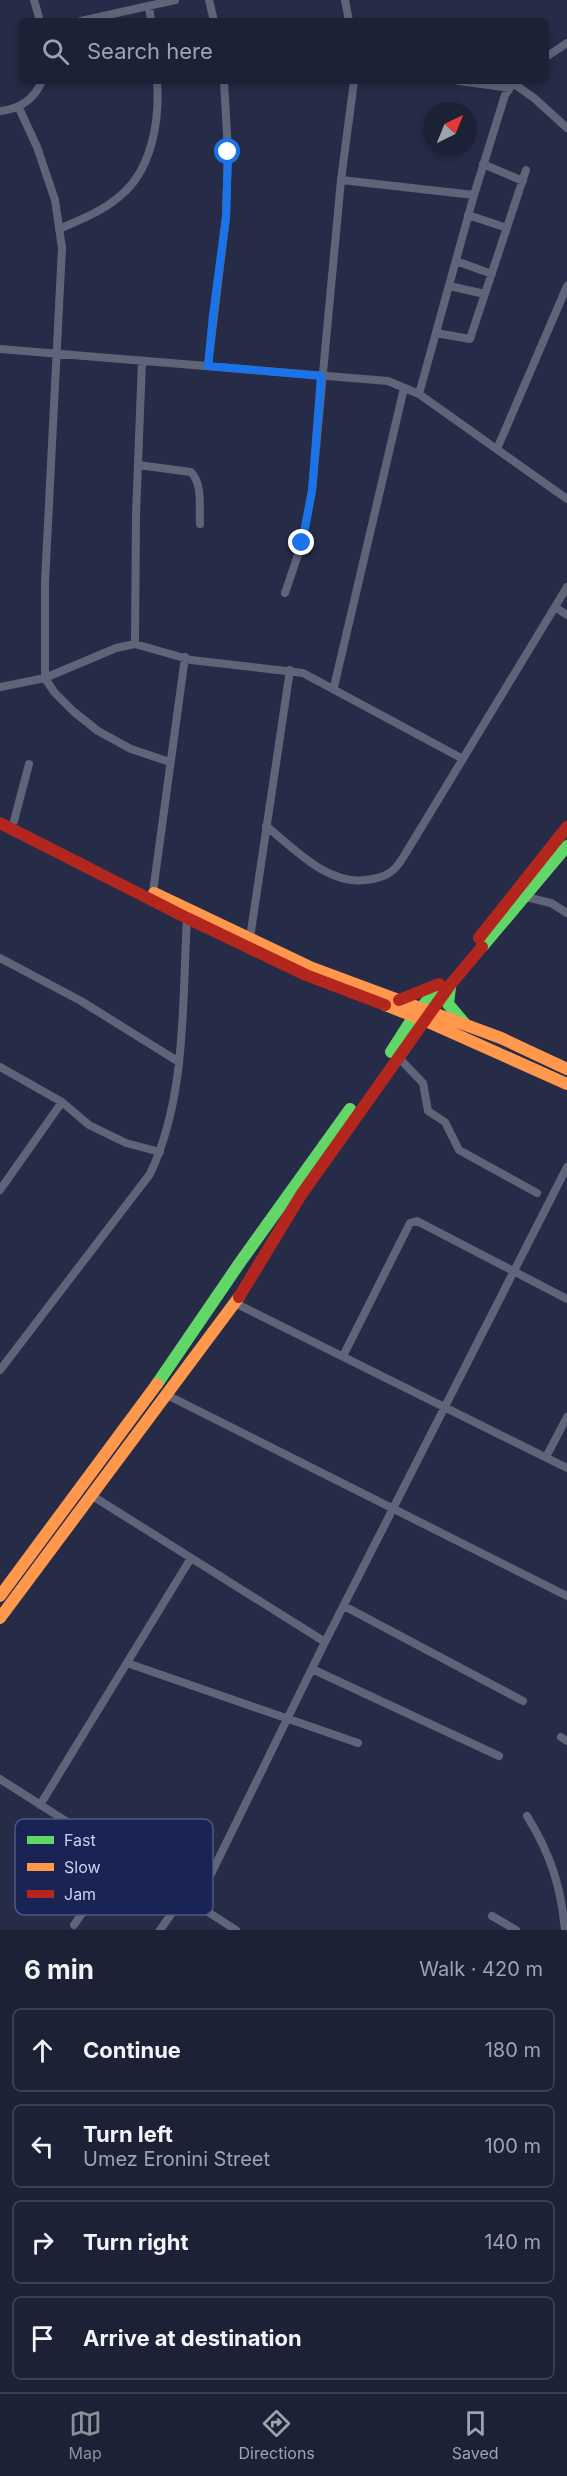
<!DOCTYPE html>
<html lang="en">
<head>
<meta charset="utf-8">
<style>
  :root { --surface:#1c2135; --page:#292e41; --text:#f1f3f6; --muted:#a0a3ad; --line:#3a3e50; --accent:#8c9099 }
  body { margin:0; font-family:Inter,sans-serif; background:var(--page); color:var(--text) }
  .compass { position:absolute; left:423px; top:102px; width:54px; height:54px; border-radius:50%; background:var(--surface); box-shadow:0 3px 9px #0003; rotate:43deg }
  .stop { position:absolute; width:18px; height:18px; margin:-14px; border:4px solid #1a73e8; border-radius:50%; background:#fff }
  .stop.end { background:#1a73e8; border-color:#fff; box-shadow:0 2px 6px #0008 }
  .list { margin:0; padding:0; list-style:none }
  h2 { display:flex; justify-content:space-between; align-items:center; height:78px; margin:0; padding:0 24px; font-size:26px }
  h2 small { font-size:20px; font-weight:400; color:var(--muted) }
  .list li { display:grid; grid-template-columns:39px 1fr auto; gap:18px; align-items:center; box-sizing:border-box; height:84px; margin:0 12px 12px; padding:0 12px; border:2px solid var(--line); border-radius:9px }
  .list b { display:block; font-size:22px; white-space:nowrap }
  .list p { margin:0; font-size:20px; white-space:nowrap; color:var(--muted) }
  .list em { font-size:20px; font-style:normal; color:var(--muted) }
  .icon { flex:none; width:33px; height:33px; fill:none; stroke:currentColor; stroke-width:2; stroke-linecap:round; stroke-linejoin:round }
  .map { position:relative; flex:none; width:567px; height:1930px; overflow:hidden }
  .search { position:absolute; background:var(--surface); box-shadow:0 3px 9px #0003; left:18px; right:18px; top:18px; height:66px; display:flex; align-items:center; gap:15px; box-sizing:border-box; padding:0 21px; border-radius:9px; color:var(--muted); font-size:22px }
  .sheet { height:462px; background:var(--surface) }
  nav { display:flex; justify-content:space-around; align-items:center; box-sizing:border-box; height:84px; border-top:2px solid var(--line); background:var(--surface); font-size:16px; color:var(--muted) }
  nav a { display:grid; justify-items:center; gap:3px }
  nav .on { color:var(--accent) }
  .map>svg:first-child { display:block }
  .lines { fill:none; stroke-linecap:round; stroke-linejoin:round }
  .street { stroke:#5f6579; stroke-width:8 }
  .fast { stroke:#63d668; stroke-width:12 }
  .slow { stroke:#ff974d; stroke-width:12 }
  .jam { stroke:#b3261e; stroke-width:12 }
  .route { stroke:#1a73e8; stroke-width:8 }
  .key { fill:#192454; stroke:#4d5883; stroke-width:1.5 }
  .key-label { font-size:16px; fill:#c7d2f0 }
</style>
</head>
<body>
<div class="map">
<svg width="567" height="1930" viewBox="0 0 567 1930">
  <rect width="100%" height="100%" fill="#262c47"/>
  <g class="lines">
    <!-- street -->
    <path class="street" d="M34 0 40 21
      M209 0 214 21
      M345 0 349 21
      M149 6 151 21
      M81 21 175 0
      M546 57 567 43
      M459 81 510 88
      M513 83 534 98 567 128
      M19 108 37 147 55 200 62 248 45 582V678L54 692 74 712 98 731 131 749 170 762
      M0 111C20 109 34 100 42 81
      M483 164 523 181
      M341 180 474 195
      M468 215 507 228
      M59 229C80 220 103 211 120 196 152 170 160 120 157 81
      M456 261 492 274
      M449 286 485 294
      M436 333 470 339 526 170
      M0 349 388 381 419 394 567 499
      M208 366 226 217 228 152 224 81
      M419 394 474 195 505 95 515 81
      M497 449 567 286
      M138 465 191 472C203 485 199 507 200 524
      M285 593 302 543 312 491 341 180 354 81
      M555 607 567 615
      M135 644 136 515 142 361
      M0 687 45 678 116 648 135 644 191 660 303 673 463 759
      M334 687 404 388
      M14 821 29 764
      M266 826C295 849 327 885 366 880 375 879 385 877 392 871 397 867 401 861 404 856L567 587
      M153 892 185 657
      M526 897 551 903 567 913
      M250 938 290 670
      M0 958 81 1001 179 1062
      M398 1057 423 1083 428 1111 445 1122 459 1150 537 1193
      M0 1067 62 1102 89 1125 126 1143 160 1152
      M0 1190 62 1102
      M235 1303 567 1468
      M343 1356 410 1223 417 1221 567 1299
      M0 1370 150 1174C187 1096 182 1003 187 918
      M167 1395 567 1596
      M546 1457 567 1417
      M91 1495 325 1642
      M344 1606 523 1701
      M127 1663 358 1743
      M312 1669 499 1756
      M561 1737 567 1741
      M0 1779 188 1899 177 1906 160 1930
      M40 1805 191 1558
      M527 1816C550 1853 561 1886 565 1930
      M492 1916 516 1930
      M74 1925 121 1856
      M236 1930 188 1899 203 1886 211 1874 325 1642 567 1167"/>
    <!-- fast -->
    <path class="fast" d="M482 947 567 846
      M450 987 448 1004 465 1024
      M391 1052 414 1016 440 986
      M157 1384 241 1261 350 1109"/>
    <!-- slow -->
    <path class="slow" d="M154 893 312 968 501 1038 567 1069
      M385 1005 426 1021 567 1084
      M0 1596 157 1384
      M0 1618 239 1297"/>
    <!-- jam -->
    <path class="jam" d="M0 823 187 918 306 975 385 1005
      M479 938 567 827
      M399 1000 439 984
      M239 1297 301 1195 450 985 482 947"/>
  </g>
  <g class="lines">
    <!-- route -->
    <path class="route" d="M228 152 226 217 213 315 208 366 321 376 312 491 302 543"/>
  </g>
  <!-- legend -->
  <rect x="15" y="1819" width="198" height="96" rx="9" class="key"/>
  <rect x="27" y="1836" width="27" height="8" fill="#63d668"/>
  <rect x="27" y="1863" width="27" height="8" fill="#ff974d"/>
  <rect x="27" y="1890" width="27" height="8" fill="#b3261e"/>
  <g class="key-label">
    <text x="64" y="1846">Fast</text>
    <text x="64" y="1873">Slow</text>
    <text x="64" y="1900">Jam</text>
  </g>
</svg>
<svg class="compass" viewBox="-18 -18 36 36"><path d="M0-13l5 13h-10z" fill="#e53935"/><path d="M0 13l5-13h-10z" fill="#a0a3ad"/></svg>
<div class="stop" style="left:228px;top:152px"></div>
<div class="stop end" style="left:302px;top:543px"></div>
<div class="search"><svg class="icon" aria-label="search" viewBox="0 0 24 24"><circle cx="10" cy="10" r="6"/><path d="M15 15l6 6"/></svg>Search here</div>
</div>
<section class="sheet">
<h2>6 min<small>Walk · 420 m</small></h2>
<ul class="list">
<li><svg class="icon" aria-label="ahead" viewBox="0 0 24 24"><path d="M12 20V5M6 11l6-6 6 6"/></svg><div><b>Continue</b></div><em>180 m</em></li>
<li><svg class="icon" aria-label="left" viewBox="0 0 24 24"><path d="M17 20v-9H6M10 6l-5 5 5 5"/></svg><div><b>Turn left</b><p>Umez Eronini Street</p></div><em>100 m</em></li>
<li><svg class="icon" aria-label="right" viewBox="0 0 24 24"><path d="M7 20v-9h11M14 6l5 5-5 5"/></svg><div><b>Turn right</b></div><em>140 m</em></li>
<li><svg class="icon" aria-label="arrive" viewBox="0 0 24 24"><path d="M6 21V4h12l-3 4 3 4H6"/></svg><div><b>Arrive at destination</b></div></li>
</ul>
</section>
<nav>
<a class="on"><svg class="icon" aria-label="map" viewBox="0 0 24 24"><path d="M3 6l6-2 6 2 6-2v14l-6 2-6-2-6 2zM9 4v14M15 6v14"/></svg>Map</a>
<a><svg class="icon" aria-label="directions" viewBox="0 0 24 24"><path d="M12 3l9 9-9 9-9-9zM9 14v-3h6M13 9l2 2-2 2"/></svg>Directions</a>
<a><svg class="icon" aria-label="saved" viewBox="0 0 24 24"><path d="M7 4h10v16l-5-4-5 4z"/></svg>Saved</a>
</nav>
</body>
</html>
